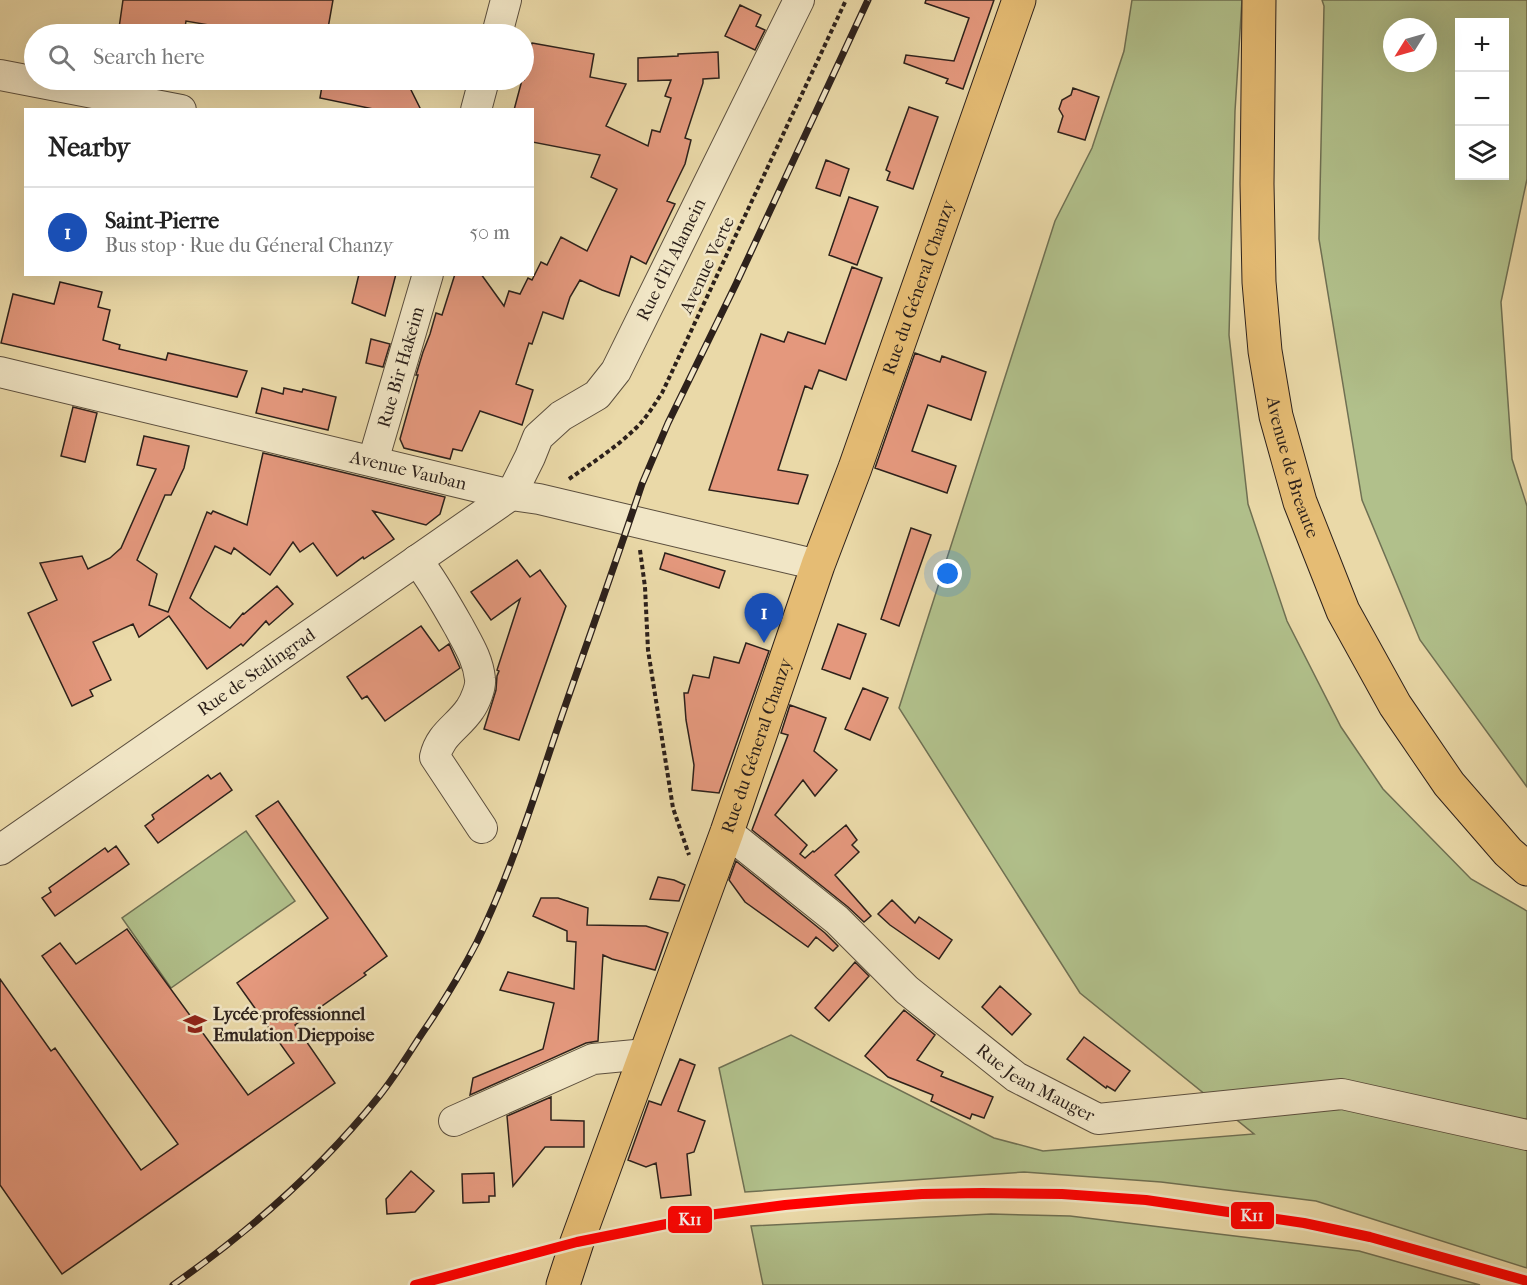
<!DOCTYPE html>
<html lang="en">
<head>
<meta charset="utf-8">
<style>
  :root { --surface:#fff; --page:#f6f6f6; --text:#222; --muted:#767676; --line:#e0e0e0; --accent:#8f2418 }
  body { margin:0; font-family:"IM FELL French Canon",serif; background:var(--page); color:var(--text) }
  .controls { position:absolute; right:18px; top:18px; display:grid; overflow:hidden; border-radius:0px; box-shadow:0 6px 24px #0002 }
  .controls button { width:54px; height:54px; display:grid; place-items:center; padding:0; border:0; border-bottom:2px solid var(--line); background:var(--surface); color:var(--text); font:30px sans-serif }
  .compass { position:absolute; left:1383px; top:18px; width:54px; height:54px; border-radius:50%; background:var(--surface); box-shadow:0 6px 24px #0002; rotate:233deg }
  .you { position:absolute; left:948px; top:574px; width:21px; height:21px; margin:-15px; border:4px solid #fff; border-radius:50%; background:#1a73e8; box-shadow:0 0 0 9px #1a73e833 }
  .badge { display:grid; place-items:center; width:39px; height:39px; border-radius:50%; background:var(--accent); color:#fff; font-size:20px; font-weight:700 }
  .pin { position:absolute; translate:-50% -50px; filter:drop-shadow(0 2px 3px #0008) }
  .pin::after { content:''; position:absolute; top:32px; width:21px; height:18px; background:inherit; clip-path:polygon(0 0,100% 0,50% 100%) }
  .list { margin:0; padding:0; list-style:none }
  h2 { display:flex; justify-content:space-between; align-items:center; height:78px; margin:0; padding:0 24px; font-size:26px }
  h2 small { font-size:20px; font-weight:400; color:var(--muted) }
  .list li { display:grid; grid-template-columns:39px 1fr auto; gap:18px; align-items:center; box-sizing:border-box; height:90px; padding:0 24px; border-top:2px solid var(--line) }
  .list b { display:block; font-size:22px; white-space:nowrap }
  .list p { margin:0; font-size:20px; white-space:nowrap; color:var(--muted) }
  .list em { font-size:20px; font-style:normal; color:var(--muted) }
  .icon { flex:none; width:33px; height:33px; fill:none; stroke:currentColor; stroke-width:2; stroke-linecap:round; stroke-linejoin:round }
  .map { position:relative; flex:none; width:1527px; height:1285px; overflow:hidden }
  .search { position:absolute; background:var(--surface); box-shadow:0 6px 24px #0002; left:24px; top:24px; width:510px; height:66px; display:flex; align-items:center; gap:15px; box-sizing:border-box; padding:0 21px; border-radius:33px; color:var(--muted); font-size:22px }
  .panel { position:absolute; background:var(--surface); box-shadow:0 6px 24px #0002; left:24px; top:108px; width:510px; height:168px; border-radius:0px }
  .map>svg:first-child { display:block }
  .green { fill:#b1c08b; stroke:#6f7053; stroke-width:1.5; fill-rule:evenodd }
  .building { fill:#e4987d; stroke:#2d211b; stroke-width:1.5 }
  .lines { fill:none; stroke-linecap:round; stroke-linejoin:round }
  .minor-casing { stroke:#5c4f3e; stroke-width:32 }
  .major-casing { stroke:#2d211b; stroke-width:35 }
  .path { stroke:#2d211b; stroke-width:4; stroke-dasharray:4.5 3; stroke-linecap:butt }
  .minor { stroke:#f1e6c6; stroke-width:30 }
  .major { stroke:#e5bc74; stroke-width:33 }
  .rail-casing { stroke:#2d211b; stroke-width:7 }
  .rail { stroke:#f1e6c6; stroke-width:4.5; stroke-dasharray:14; stroke-linecap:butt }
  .rail-1-casing { stroke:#f1e6c6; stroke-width:15 }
  .rail-1 { stroke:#f00; stroke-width:10 }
  .labels { text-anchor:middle; stroke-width:5; stroke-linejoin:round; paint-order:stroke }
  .street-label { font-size:18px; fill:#2d211b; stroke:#f1e6c6 }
  .poi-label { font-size:18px; font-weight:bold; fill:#2d211b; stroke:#f1e6c6; text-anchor:start }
  .line-badge { stroke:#f1e6c6; stroke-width:2 }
  .badge-label { font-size:16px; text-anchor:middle; font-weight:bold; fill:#fff }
</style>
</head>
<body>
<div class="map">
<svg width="1527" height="1285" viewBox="0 0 1527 1285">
  <rect width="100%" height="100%" fill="#ead9a8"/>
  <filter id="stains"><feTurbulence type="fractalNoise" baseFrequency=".00333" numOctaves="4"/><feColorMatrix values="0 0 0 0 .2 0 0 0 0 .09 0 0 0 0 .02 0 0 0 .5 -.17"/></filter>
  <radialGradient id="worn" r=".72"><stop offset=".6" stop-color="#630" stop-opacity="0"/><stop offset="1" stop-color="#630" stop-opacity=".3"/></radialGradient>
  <!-- green -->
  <path class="green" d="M1132 0H1242L1235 111 1229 335 1248 504 1287 621 1341 727 1383 789 1471 879 1527 911V1268L1316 1201 1161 1182 1024 1172 745 1192 719 1068 791 1035 994 1138 1043 1151 1254 1134 1080 993 899 708 1055 221 1092 148 1124 51Z
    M1322 0H1527V179L1501 302 1512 459 1527 506V787L1420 640 1362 500 1319 239 1324 6ZM1460 22H1504V176H1460ZM1392 27H1428V63H1392Z
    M246 831 295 901 171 988 122 918Z
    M991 1214 1070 1216 1359 1251 1480 1285H763L751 1226Z"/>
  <!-- building -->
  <path class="building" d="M123 0H333L327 34H262L186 21 184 34H143L139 31 119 28Z
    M926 0H994L963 89 946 83 948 79 904 63 906 55 954 61 969 18 925 3Z
    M740 5 761 15 756 26 765 30 755 50 725 36Z
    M532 43 594 54 590 77 626 84 606 126 648 146 652 130 660 132 671 98 665 96 671 80 638 81V58L678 56V54L718 52 719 78 703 79V83L685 138 691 140 685 164 667 201 675 204 646 264 631 256 619 296 602 290 580 280 570 297 563 319 543 312 532 344 529 343 516 384 533 390 522 425 480 411 462 451 453 449 450 459 404 448 400 439 418 375H416L423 352 430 334 436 313 442 315 455 274H481L504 306 509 291 520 294 528 278 532 280 541 262 547 265 561 237 587 251 617 189 591 177 600 155 532 142V110H514L522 80H524V74Z
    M323 80H393L407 82 421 110H378L320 98Z
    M1073 88 1099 97 1085 140 1058 132 1063 116 1059 109 1062 100 1071 95Z
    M909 107 938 117 913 189 887 180 890 172 886 170Z
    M826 160 849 169 840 196 816 188Z
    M849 197 878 207 857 265 829 255Z
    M852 267 882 278 846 380 819 370 812 389 805 386 778 470 808 475 798 504 709 490 761 334 784 342 788 332 825 344Z
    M359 274H396L385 316 352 303Z
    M60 282 102 292 98 307 110 310 103 340 120 345 119 349 166 360 168 353 247 371 237 397 1 343 13 294 54 304Z
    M371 339 390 344 383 367 366 363Z
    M915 353 940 362 942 356 986 372 971 420 928 405 912 451 956 466 947 493 875 468Z
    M262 388 283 394 284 388 302 392 303 389 336 397 328 430 256 413Z
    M73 407 97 413 85 462 61 456Z
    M144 436 189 446 184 468 171 495H165L137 560 157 574 149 605 168 612 207 512 211 514 213 511 247 525 263 453 445 497 440 514 426 525 373 511 394 539 364 559 363 557 337 576 313 543 300 552 293 542 270 575 234 548 231 554 215 546 190 598 205 610 230 628 243 613 244 614 277 586 293 604 269 625 266 621 243 646 241 644 207 669 169 616 139 637 133 624 93 642 111 680 90 690 93 696 72 706 28 613 57 600 40 563 82 556 88 569 110 558 121 548 156 469 137 465Z
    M911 528 931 535 899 626 881 619Z
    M665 553 725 571 719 588 660 569Z
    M517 560 530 577 540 570 566 606 519 740 484 729 496 690 497 676 499 671 497 670 520 599 491 620 471 592Z
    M838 624 866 634 850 679 822 669Z
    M421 626 439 651 449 644 460 668 385 721 367 696 362 699 347 677Z
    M746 643 769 651 719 793 692 790 694 765 686 720 684 693H688L693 675 709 678 714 657 739 663Z
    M863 688 888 698 870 740 845 729Z
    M790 705 826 718 814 751 837 770 815 796 803 780 775 815 807 845 800 854 805 858 813 851 814 852 846 825 857 840 852 845 859 852 835 875 871 916 864 922 848 907 752 830 788 735 781 733Z
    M220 773 232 790 158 843 145 826 154 819 152 815 208 775 211 779Z
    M278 801 387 956 364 973 366 975 295 1025 335 1083 62 1274 0 1185V979L51 1051 55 1048 141 1170 178 1144 42 956 60 943 76 964 127 929 248 1095 294 1063 237 983 328 918 256 816Z
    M116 846 129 864 55 916 42 898 51 892 49 888 105 848 108 852Z
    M736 861 825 933 838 946 833 951 816 937 808 947 745 902 729 880Z
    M658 877 674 880 685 885 679 901 650 899Z
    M541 898H558L588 908 587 925 646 926 668 933 655 970 612 959 603 955 598 1041 586 1043 470 1095 473 1078 543 1049 554 1003 500 990 508 972 574 989 576 942 567 941V931L533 916Z
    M892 900 915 923 919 917 952 940 939 959 890 925 878 914Z
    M855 962 869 976 829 1021 815 1008Z
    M1000 986 1031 1014 1012 1035 982 1007Z
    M904 1010 935 1035 917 1060 943 1072 941 1076 993 1097 984 1118 972 1114 970 1119 931 1101 933 1095 888 1077 865 1056Z
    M1084 1037 1130 1071 1115 1091 1107 1086 1106 1088 1067 1059Z
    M680 1059 695 1065 678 1111 705 1121 694 1152 687 1154 691 1195 661 1198 656 1163 646 1167 628 1160 649 1101 661 1105Z
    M551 1097V1120L584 1121V1147H545L513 1186 507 1116Z
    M411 1171 434 1191 415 1212 387 1214 386 1199Z
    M494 1173 495 1196H489V1202L463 1203 462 1174Z"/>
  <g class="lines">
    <!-- minor casing -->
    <g class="minor-casing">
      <g id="minor">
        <path d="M497 34 506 0"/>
        <path d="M0 75 181 110"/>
        <path d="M476 110 484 80"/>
        <path id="s1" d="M0 372 511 495 539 499 818 565"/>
        <path id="s2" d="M373 461 428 274"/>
        <path d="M417 560C433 581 446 604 459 627 468 644 478 659 480 679 481 687 475 702 470 709 458 727 440 734 435 757L482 828"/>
        <path id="s3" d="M727 832 837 920 907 990 1016 1077 1098 1119 1342 1094 1527 1135"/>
        <path id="s4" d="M0 850 511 495 530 457 538 437 561 416 597 395 616 371 799 0"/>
        <path d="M454 1121 593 1059 646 1054"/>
      </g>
    </g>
    <!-- major casing -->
    <g class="major-casing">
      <g id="major">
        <path id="s5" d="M1259 0 1257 184 1259 282 1265 351 1276 416 1300 502 1343 611 1395 705 1449 784 1508 852 1527 869"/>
        <path id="s6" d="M563 1285 577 1242 727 832 818 565 855 468 1019 0"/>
      </g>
    </g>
    <!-- path -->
    <path class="path" d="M569 479C592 463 617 447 637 427 647 417 654 405 662 393L846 0
      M640 550 645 587 648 650 673 808 689 855"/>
    <!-- minor -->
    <use href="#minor" class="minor"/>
    <!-- major -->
    <use href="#major" class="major"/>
    <!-- rail casing -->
    <g class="rail-casing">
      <path id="rail" d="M173 1285C250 1231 321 1169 380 1095 396 1075 409 1053 423 1032 443 1003 461 973 477 942 512 870 535 794 561 718 588 640 616 562 642 484L668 423 736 284 868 0"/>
    </g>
    <!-- rail -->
    <use href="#rail" class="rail"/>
    <!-- rail-1 casing -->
    <g class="rail-1-casing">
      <path id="rail-1" d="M415 1285 577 1242 716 1214 785 1205 851 1199 922 1194 982 1193 1062 1194 1146 1200 1304 1223 1370 1237 1527 1281"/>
    </g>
    <!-- rail-1 -->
    <use href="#rail-1" class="rail-1"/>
  </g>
  <!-- icons -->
  <defs>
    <g id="school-bare" transform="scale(1.8)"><path d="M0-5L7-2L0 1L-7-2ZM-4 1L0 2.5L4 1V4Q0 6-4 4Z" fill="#8f2418" stroke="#f1e6c6" stroke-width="2.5" paint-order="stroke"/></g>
  </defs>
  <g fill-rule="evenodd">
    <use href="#school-bare" x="195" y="1024"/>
  </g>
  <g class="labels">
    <!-- street labels -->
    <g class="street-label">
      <text dy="6" stroke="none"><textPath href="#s4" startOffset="914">Rue d'El Alamein</textPath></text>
      <text transform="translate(707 265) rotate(-65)" y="6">Avenue Verte</text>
      <text dy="6" stroke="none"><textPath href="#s6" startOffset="1059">Rue du Géneral Chanzy</textPath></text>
      <text dy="6" stroke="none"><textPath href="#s2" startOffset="98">Rue Bir Hakeim</textPath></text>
      <text dy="6" stroke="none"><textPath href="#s5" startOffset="471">Avenue de Breaute</textPath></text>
      <text dy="6" stroke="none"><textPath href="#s1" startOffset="420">Avenue Vauban</textPath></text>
      <text dy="6" stroke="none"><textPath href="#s4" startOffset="312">Rue de Stalingrad</textPath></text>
      <text dy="6" stroke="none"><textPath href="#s6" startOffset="573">Rue du Géneral Chanzy</textPath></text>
      <text dy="6" stroke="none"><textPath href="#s3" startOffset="399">Rue Jean Mauger</textPath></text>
    </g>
    <!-- poi labels -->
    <g class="poi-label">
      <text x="213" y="1020">Lycée professionnel<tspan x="213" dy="21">Emulation Dieppoise</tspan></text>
    </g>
  </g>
  <g class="line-badge">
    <rect x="1230" y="1201" width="45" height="29" rx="6" fill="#f00"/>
    <rect x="667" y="1205" width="46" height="29" rx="6" fill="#f00"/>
  </g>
  <g class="badge-label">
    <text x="1252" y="1221">K11</text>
    <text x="690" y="1225">K11</text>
  </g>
  <rect width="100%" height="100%" filter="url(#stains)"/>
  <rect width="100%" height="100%" fill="url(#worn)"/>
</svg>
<div class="controls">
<button>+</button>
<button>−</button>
<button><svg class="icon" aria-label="layers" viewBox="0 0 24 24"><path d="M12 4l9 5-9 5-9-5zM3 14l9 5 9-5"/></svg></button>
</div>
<svg class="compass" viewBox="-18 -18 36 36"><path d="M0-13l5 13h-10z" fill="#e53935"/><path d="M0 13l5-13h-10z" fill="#767676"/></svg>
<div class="you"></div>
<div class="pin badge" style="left:764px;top:643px;background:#1a4fb4">1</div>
<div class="search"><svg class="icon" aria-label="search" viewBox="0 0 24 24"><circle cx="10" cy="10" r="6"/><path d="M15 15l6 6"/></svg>Search here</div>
<section class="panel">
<h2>Nearby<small></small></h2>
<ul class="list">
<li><span class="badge" style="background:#1a4fb4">1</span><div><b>Saint-Pierre</b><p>Bus stop · Rue du Géneral Chanzy</p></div><em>50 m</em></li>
</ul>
</section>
</div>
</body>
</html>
